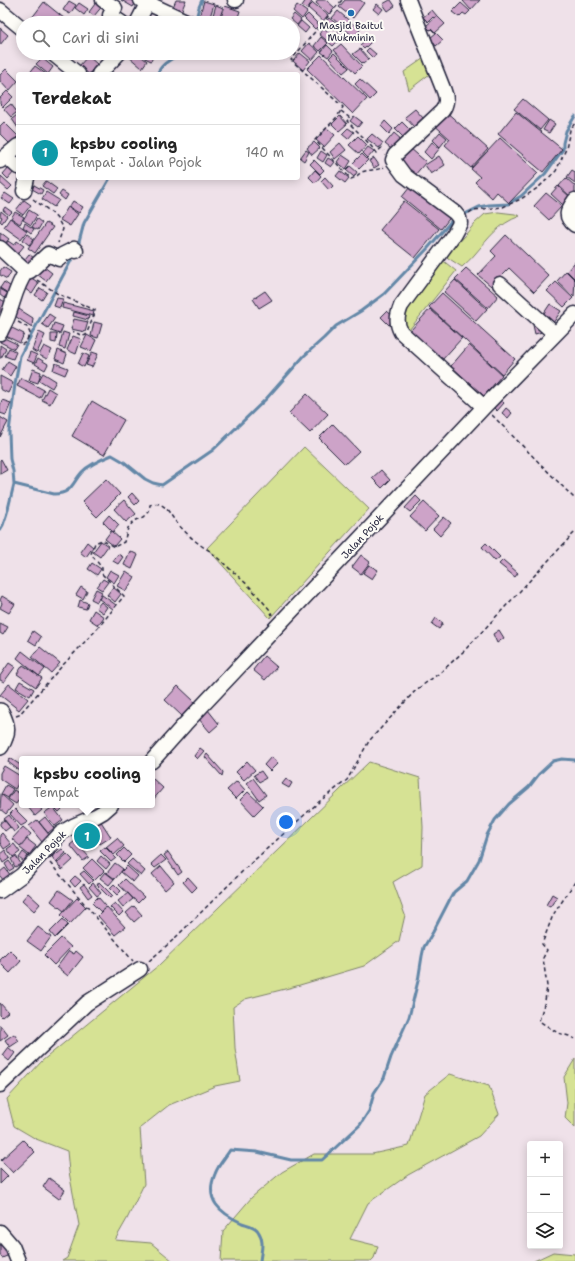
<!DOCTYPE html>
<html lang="id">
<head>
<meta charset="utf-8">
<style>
  :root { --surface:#fff; --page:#f2f2f2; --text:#222; --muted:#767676; --line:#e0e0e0; --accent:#db2777 }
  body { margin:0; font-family:"Shantell Sans",sans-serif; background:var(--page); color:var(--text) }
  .controls { position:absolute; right:12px; bottom:12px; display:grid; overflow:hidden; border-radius:4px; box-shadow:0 2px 10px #0003 }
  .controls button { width:36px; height:36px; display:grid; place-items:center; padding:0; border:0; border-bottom:1px solid var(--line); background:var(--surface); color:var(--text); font:20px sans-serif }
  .you { position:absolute; left:286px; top:822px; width:14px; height:14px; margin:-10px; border:3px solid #fff; border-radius:50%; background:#1a73e8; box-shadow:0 0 0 6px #1a73e833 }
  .badge { display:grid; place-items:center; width:26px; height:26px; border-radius:50%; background:var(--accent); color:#fff; font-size:13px; font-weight:700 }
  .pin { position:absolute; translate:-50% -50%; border:2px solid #fff; box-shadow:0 1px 4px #0006 }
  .popup { position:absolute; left:19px; top:756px; width:136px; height:52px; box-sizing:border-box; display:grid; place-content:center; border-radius:4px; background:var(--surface); filter:drop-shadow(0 1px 3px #0005); font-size:13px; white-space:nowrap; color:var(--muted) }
  .popup b { font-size:15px; color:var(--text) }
  .popup::after { content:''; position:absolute; left:50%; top:100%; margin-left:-8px; border:8px solid transparent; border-top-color:var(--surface) }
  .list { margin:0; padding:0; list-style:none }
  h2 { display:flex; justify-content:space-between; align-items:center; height:52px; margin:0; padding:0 16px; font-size:17px }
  h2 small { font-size:13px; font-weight:400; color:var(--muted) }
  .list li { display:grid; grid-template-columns:26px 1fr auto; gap:12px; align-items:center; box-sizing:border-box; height:56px; padding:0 16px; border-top:1px solid var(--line) }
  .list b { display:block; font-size:15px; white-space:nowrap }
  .list p { margin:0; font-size:13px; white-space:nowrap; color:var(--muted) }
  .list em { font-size:13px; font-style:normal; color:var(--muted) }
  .icon { flex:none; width:22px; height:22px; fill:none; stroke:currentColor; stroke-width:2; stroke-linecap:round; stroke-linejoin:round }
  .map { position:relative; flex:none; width:575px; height:1261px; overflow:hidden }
  .search { position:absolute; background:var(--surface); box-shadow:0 2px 10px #0003; left:16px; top:16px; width:284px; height:44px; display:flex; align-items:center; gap:10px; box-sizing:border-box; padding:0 14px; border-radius:22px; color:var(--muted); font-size:15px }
  .panel { position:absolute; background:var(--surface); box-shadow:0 2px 10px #0003; left:16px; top:72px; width:284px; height:108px; border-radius:4px }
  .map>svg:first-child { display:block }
  .green { fill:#d6e294; stroke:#7c8268 }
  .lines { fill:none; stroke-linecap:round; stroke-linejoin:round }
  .stream { stroke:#6387a7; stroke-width:3 }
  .building { fill:#cda3c8; stroke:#22223b }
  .minor-casing { stroke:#22223b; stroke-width:17 }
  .major-casing { stroke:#22223b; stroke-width:20 }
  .path { stroke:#22223b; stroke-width:1.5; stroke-dasharray:4 3; stroke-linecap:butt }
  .minor { stroke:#fdfcf7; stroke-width:14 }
  .major { stroke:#fdfcf7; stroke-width:17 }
  .poi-dot { fill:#1f6fb2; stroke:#fdfcf7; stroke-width:1.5 }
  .labels { text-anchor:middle; stroke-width:4; stroke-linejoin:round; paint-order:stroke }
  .poi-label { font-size:10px; fill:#22223b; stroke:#fdfcf7 }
  .street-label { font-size:10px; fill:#22223b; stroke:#fdfcf7 }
</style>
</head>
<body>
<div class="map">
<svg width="575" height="1261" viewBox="0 0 575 1261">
  <rect width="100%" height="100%" fill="#efe1e9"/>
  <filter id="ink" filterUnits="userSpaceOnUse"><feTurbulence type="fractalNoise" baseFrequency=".025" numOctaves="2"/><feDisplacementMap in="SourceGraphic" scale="8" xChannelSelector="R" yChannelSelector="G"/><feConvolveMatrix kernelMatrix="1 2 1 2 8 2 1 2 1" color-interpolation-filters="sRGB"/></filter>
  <g filter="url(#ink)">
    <!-- green -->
    <path class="green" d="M427 56 431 73 409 90 404 72Z
      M498 212 515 214 520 216C498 224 489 238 475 254 471 259 466 263 462 267L445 256 466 234 475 223 485 214Z
      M441 259 456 271 409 330 405 323 403 306Z
      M304 447 369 509 270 618 207 548Z
      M369 762 420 778 423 827 422 865 393 882 405 915 399 941 364 966 293 987 245 999 233 1007 235 1048 240 1081 215 1086 169 1105 140 1128 144 1184 127 1219 115 1240 151 1243 173 1261H62L67 1258 79 1225 69 1172 67 1151 36 1139 14 1126 7 1099 42 1061 159 965Z
      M575 1059V1128L565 1118 567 1103 564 1077Z
      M450 1074 489 1086 499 1114 479 1136 408 1175 368 1203 350 1239 378 1246 374 1258 371 1261H221L223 1231 252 1197 282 1172 314 1154H372L409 1146 425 1094Z
      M553 1252 575 1254V1261H534Z"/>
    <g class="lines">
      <!-- stream -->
      <path class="stream" d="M195 23 199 7 202 0
        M158 74C160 64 173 59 180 53
        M461 216 479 207 489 205 508 204 521 196 545 174 563 149V143L566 131 575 116
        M78 246 84 223 110 178
        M14 484 54 494C72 494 72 483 82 472 90 464 102 459 112 455L124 462 145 479 153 483 162 485 213 450 266 399 304 356 324 338 336 326 361 311 384 294 428 248 454 218
        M0 530 3 525 7 513 14 484 13 471 10 459 9 432 15 384 20 356 74 255
        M260 1261C261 1251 265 1241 258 1231 255 1226 248 1225 242 1223 220 1213 204 1200 215 1174 218 1165 225 1158 230 1150L257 1152 291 1160H322L360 1125 369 1111 374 1093 384 1078 391 1057 409 1017 418 981 422 956 424 947 433 932 450 899 454 892 467 881 479 860 487 835 495 820 509 804 529 787 539 774 553 761 562 759 575 760"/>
    </g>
    <!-- building -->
    <path class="building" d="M98 0 104 4 94 16 89 12Z
      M121 0H137L133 7Z
      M176 0H186L179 17 170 14Z
      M306 0H309L312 2 307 9 302 6Z
      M318 0H326L335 8 329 14 316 3Z
      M345 0H360L364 3 353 18 339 7Z
      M390 0H391L395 6 388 11 383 4Z
      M464 0H480L471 10 463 1Z
      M69 1 76 5 70 14 63 10Z
      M204 1 214 4 209 20 199 17Z
      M44 2 70 23H28Z
      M79 3 88 9 84 15 75 8Z
      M313 3 328 15 323 21 308 8Z
      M461 3 470 11 466 15 463 13 459 17 452 12Z
      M377 4 383 9 379 14 373 9Z
      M216 5 223 8 218 23 211 22Z
      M297 5 307 12 302 19 293 11Z
      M225 6 240 11 236 23H219Z
      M432 10 437 16 434 18 433 17 428 22 423 17Z
      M338 11 360 30 354 37 332 18Z
      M294 14 301 20 297 25 290 19Z
      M308 14 319 25 315 29 304 18Z
      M437 16 445 24 435 33 431 29 430 30 426 26Z
      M329 18 338 25 334 30 325 23Z
      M301 21 309 28 305 33 297 26Z
      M0 28 8 35 0 45Z
      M324 28 338 41 333 46 319 34Z
      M340 29 351 37 348 42 337 33Z
      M436 33 443 40 436 46 430 38Z
      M321 37 328 43 320 51 314 46Z
      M368 38 371 42 364 49 360 45Z
      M309 43 319 52 312 60 302 51Z
      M341 44 362 66 355 73 334 50Z
      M327 45 333 51 328 57 321 52Z
      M369 48 376 54 373 58 366 51Z
      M360 49 369 59 363 64 353 54Z
      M130 53H137L147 61 142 68 128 56Z
      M147 53H155L151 61 145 58Z
      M300 53 310 61 303 70 293 61Z
      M334 53 349 68 343 73 329 58Z
      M321 55 367 99 353 114 307 69Z
      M88 56 97 64 89 74 79 66Z
      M42 58 53 67 48 74 36 64Z
      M35 66 46 74H29Z
      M6 69 18 81 9 91 0 81V75Z
      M360 79 376 94 370 100 355 84Z
      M7 91 13 97 3 107 0 104V98Z
      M523 99 548 120 540 130 514 109Z
      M11 104 17 112 11 117 4 109Z
      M415 109 424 119 414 127 405 117Z
      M444 110 488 149 471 168 445 145 450 139 432 123Z
      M516 112 562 149 543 172 498 134Z
      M17 115 18 116V128L12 119Z
      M340 116 347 124 339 131 332 124Z
      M354 116 362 122 358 127 350 121Z
      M549 120 555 124 549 133 543 130Z
      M385 121 393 129 389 134 381 126Z
      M4 122 18 136 10 144 0 134V126Z
      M402 122 412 132 405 139 395 129Z
      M327 128 335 135 324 147 316 140Z
      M348 128 354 132 348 139 342 134Z
      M440 132 447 138 440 147 433 140Z
      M394 133 403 141 395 152 385 144Z
      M372 134 383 143 379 148 367 139Z
      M358 136 367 145 359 154 349 145Z
      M500 138 538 173 509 203 497 192 492 198 475 182 480 177 471 169Z
      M314 142 320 148 312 155 307 148Z
      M432 142 440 148 431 159 424 152Z
      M340 143 346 150 335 159 330 152Z
      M368 147 374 151 368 158 363 153Z
      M410 148 426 162 414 176 398 161Z
      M306 150 309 152 304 161 300 158Z
      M321 151 327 155 323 162 317 158Z
      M362 154 368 160 359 169 353 163Z
      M342 155 351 161 346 169 337 162Z
      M439 156 445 165 431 174 425 165Z
      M328 158 335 162 331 167 325 163Z
      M374 158 379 165 374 168 369 161Z
      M314 160 324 170 320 174 310 164Z
      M350 166 357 172 354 177 346 170Z
      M9 167 14 172 8 179 3 174Z
      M315 170 321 176 315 183 309 177Z
      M572 170 575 172V183L567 177Z
      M340 171 349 178 345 183 336 176Z
      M1 176 12 186 8 190 0 183Z
      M325 177 333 186 329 190 321 181Z
      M566 178 575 186V193L571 197 559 186Z
      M46 181 57 189 53 194 42 186Z
      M413 183 452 215 441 229 402 197Z
      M34 185 43 190 41 194 32 189Z
      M558 186 570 197 563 205 551 194Z
      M62 191 68 195 65 200 59 195Z
      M46 192 59 200 54 207 42 199Z
      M5 193 14 199 10 204 1 198Z
      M546 193 562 206 549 220 534 206Z
      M24 200 31 205 23 215 16 210Z
      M73 201 83 207 79 213 69 207Z
      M404 201 439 229 415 258 380 230Z
      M5 207 12 212 9 215 3 210Z
      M68 207 78 214 70 226 60 220Z
      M29 210 37 215 31 225 23 220Z
      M1 211 7 216 2 223 0 221 2 217 0 216Z
      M15 212 24 217 20 224 11 218Z
      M10 218 27 231 21 239 4 227Z
      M37 219 42 223 38 230 32 227Z
      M25 223 34 229 31 233 23 227Z
      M46 223 53 227 35 253 28 248Z
      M0 232 9 239 2 247 0 246Z
      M27 234 34 239 29 245 23 240Z
      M506 235 549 276 534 292 509 268 491 286 478 275 496 256 491 251Z
      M8 241 14 245 17 241 24 246 15 257 3 248Z
      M29 254 35 259 28 268 21 264Z
      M575 262V279L567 271Z
      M39 263 52 273 46 281 33 271Z
      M3 267 11 272 7 279 0 275V271Z
      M466 268 498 296 488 308 455 279Z
      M566 271 575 280 574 297 557 281Z
      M27 275 39 283 32 294 20 285Z
      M455 280 487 309 476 321 444 292Z
      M4 282 14 289 10 295 0 288Z
      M556 282 573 298 564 307 547 291Z
      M40 288 47 292 42 300 35 295Z
      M0 289 8 293 4 298 0 295Z
      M265 291 272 300 259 308 253 299Z
      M442 293 515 359 502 374 429 307Z
      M57 298 63 299 60 308 54 306Z
      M0 299 11 305 5 315 0 312Z
      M63 303 94 311 93 316 62 308Z
      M550 304 561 311 553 323 542 316Z
      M14 306 33 318 32 327 10 313Z
      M430 309 462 338 442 360 410 331Z
      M387 311 395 318 389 325 381 317Z
      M74 312 89 316 88 320 73 316Z
      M49 314 55 318 48 328 42 324Z
      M74 319 88 322 85 332 71 329Z
      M94 322 102 324 98 338 91 336Z
      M54 323 63 326 60 334 51 331Z
      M540 323 542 332 535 334 533 325Z
      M8 326 24 334 20 343 4 335Z
      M39 332 45 335 37 353 32 350Z
      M63 332 69 334 65 349 59 347Z
      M51 334H57L56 343 51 342Z
      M87 335 96 340 91 351 81 347Z
      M73 336 81 339 76 354 67 350Z
      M2 337 17 344 14 349 0 342Z
      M0 345 6 349 1 358H0Z
      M469 345 502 375 484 396 451 366Z
      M44 346 52 350 47 359 39 355Z
      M9 348 16 352 13 359 5 356Z
      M58 350 67 354 64 363 55 359Z
      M30 352 37 355 34 363 27 360Z
      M92 352 98 354 92 367 86 365Z
      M83 353 89 356 84 367 78 364Z
      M38 358 48 364 45 370 35 364Z
      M8 361 16 366 10 376 2 370Z
      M55 363 68 368 65 375 53 370Z
      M33 369 41 372 38 383 29 380Z
      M43 373 56 381 52 388 39 380Z
      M0 376 13 383 8 393 0 389Z
      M21 378 44 390 40 398 17 386Z
      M48 388 56 393 50 404 42 400Z
      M307 394 328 414 310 433 289 413Z
      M499 398 504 403 497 411 492 406Z
      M2 400 11 403 6 415 0 413V406Z
      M92 401 124 420 104 455 72 436Z
      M506 408 512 413 508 418 502 413Z
      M0 417 8 422 0 437Z
      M333 424 359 451 345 464 319 438Z
      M1 459 7 470 0 474V460Z
      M381 470 390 480 382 488 372 478Z
      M106 479 120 494 97 517 82 502Z
      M132 493 139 501 135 505 128 497Z
      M416 496 421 501 410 512 405 508Z
      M124 500 136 514 126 522 114 509Z
      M424 502 439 516 425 531 410 517Z
      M109 515 119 525 113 532 103 522Z
      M444 517 451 523 440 536 433 529Z
      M111 531 120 539 114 546 105 539Z
      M101 541 108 546 100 557 93 552Z
      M87 542 93 547 86 557 80 552Z
      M486 543 500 557 495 561 482 547Z
      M130 551 138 555 132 569 124 565Z
      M118 554 123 557 118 564 113 561Z
      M361 555 370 562 361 574 352 567Z
      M503 560 518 573 515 577 499 564Z
      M92 563 101 569 97 575 88 569Z
      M369 565 378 570 372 579 363 573Z
      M110 570 119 575 114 583 106 577Z
      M126 571 135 577 126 591 117 586Z
      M103 579 108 582 102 590 97 587Z
      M81 587 87 591 83 599 76 595Z
      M113 587 121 594 115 602 107 595Z
      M96 589 102 592 97 602 91 599Z
      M102 595 116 605 113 609 99 599Z
      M2 596 15 604 9 613 0 608 2 603 0 600Z
      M80 600 88 603 86 609 78 607Z
      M101 602 107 607 103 613 96 608Z
      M94 610 104 617 98 625 89 619Z
      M436 618 443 623 439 629 432 624Z
      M0 623 8 627 3 635 0 633Z
      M499 630 504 638 497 643 493 634Z
      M33 631 41 637 36 645 28 640Z
      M40 647 60 663 51 673 32 657Z
      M22 651 45 669 39 676 17 658Z
      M264 656 277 667 265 680 253 670Z
      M9 663 15 667 4 682 0 680V676Z
      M23 665 42 678 36 687 17 674Z
      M20 681 34 689 30 696 16 688Z
      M9 684 28 699 19 710 0 695Z
      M178 686 195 702 182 716 165 700Z
      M208 710 219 724 210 732 198 718Z
      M200 748 204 751 197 759 194 756Z
      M207 754 223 772 222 776 205 757Z
      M271 757 278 763 270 771 264 765Z
      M10 758 22 766 20 771 8 762Z
      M247 761 255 770 244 780 236 772Z
      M4 766 22 777 15 789 0 779V773Z
      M261 771 266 778 259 782 254 775Z
      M152 778 163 788 152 801Z
      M253 778 266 795 259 800 247 783Z
      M286 779 292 783 289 788 282 784Z
      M237 781 245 790 236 799 227 790Z
      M6 785 13 789 8 798 1 794Z
      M14 790 22 795 16 804 8 799Z
      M248 792 263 806 254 815 240 800Z
      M1 794 13 805 6 814 0 809Z
      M30 805H38L42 810 35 816 28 807Z
      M56 805H62L64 807 59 812 54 807Z
      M53 807 63 820 55 826 44 813Z
      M15 809 28 822 21 826 10 814Z
      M9 815 19 828 14 832 4 819Z
      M45 817 54 828 48 833 39 822Z
      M4 820 10 827 5 831 0 825V823Z
      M37 820 50 836 42 842 29 826Z
      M100 820 111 837 100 844 89 827Z
      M23 827 31 834 20 846 12 839Z
      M88 828 95 837 86 844 79 835Z
      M2 833 11 844 4 849 0 843V835Z
      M117 838 124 846 114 855 106 847Z
      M27 839 36 846 29 855 20 848Z
      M58 841 63 845 50 858 46 854Z
      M75 841 89 857 83 861 70 845Z
      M14 844 20 852 13 857 7 849Z
      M105 847 116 858 111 862 100 851Z
      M124 848 131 855 124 862 117 855Z
      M62 849 66 853 56 862 52 857Z
      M5 850 10 858 3 863 0 857V854Z
      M23 852 28 856 24 862 19 858Z
      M168 852 182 872 178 875 164 855Z
      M67 854 73 860 62 870 57 863Z
      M161 855 166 860 155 868 151 864Z
      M16 856 21 864 15 867 11 859Z
      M101 856 110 864 106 869 97 861Z
      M92 859 104 871 95 880 83 868Z
      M132 859 145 871 141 876 127 864Z
      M9 861 14 868 9 871 5 864Z
      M115 863 123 869 115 879 107 873Z
      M127 866 138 876 133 882 121 872Z
      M161 866 174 882 165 890 152 874Z
      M5 868 11 876 4 881 0 876V872Z
      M84 871 93 880 89 884 80 874Z
      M105 872 114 879 109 885 100 878Z
      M75 876 81 881 75 887 70 881Z
      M188 877 197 887 192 892 183 882Z
      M125 879 144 897 138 903 119 885Z
      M99 882 113 896 110 898 97 885Z
      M93 883 101 893 97 896 89 887Z
      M84 884 92 895 88 898 80 887Z
      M114 884 121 891 117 895 110 888Z
      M59 890 73 900 64 911 51 901Z
      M28 893 40 904 34 911 22 900Z
      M128 893 133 899 123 907 118 901Z
      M552 894 557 897 550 907 546 905Z
      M98 897 106 906 101 912 92 903Z
      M77 898 86 907 70 924 61 915Z
      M115 903 123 912 119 916 110 907Z
      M134 906 142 915 134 922 126 913Z
      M107 907 125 927 115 935 98 916Z
      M63 919 68 925 55 938 50 932Z
      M38 927 51 937 41 951 27 941Z
      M61 938 71 947 54 965 44 955Z
      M10 950 21 961 10 973 0 963V960Z
      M69 951 74 954 76 951 83 957 68 976 57 967Z
      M0 1003 8 1012 2 1017 0 1015Z
      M0 1025 8 1035 0 1041Z
      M14 1034 19 1041 10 1047 5 1040Z
      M8 1047 15 1053 9 1061 2 1055Z
      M23 1140 35 1152 13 1173 1 1160Z
      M0 1168 8 1176 0 1184Z
      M49 1178 65 1190 59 1199 43 1187Z
      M6 1242 12 1254 2 1258 0 1255V1245Z"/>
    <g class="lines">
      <!-- minor casing -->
      <g class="minor-casing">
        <path id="minor" d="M103 0 115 8 110 15 122 23
          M141 0 190 23
          M235 0H236
          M408 0 444 91C447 99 447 104 442 111L395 155 393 160 404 175 455 213 459 218 460 223 454 234 401 306C397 316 396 323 401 332L484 407
          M0 10 23 29
          M137 23 149 0
          M52 53 78 74
          M99 74 119 53
          M6 156 18 167
          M0 161 18 146
          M24 191 27 178
          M575 200C568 210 563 216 575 225
          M0 248 26 272
          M500 284 555 334
          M0 333C3 326 7 320 9 313 14 299 17 284 26 272L30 271 48 254 59 259 62 255 74 249 76 251
          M152 761 185 724 484 407 575 314
          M0 891 22 875 61 833 73 826 96 816 103 812 111 805
          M0 1085 87 1003 140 969
          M0 1232 12 1246 18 1261"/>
      </g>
      <!-- major casing -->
      <g class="major-casing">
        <path id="major" d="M0 712C7 726 8 732 0 746"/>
      </g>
      <!-- path -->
      <path class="path" d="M342 0 291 60 343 107 337 117 315 140 351 179C356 178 358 174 362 172 370 169 376 171 384 167
        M341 111 350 118 347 121 364 138 377 153 381 148 384 151
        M33 199C46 209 55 212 63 229L58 243
        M469 213 473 210 503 207 521 199 539 187 556 171 566 149 570 130 575 123
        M37 280 58 294 95 310V313L86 335 83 336 72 331
        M18 322 27 327 30 333 26 342 21 345
        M492 415 575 499
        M16 716 19 715 62 666 97 629 124 596 102 574V568L91 554 95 543 102 540 114 547 124 542 128 528 134 521 144 517 149 512 150 505C152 504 157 503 159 504 167 506 171 516 176 522 186 533 197 544 210 551L250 587 270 610 272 615
        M50 863 133 961
        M575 882 553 915 542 944 547 950 543 958 547 986 545 1001 539 1021 558 1033 569 1036 575 1039
        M149 961 173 940 250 864 320 801 347 780 369 741 416 690 441 672 464 651 575 532"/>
      <!-- minor -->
      <use href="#minor" class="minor"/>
      <!-- major -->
      <use href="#major" class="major"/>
    </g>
  </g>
  <!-- markers -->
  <circle class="poi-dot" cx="351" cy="13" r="4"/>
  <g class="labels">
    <!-- poi labels -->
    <g class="poi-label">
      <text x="351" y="29">Masjid Baitul<tspan x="351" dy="12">Mukminin</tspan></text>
    </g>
    <!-- street labels -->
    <g class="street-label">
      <text transform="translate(362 536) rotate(-47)" y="4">Jalan Pojok</text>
      <text transform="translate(44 852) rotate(-45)" y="4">Jalan Pojok</text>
    </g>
  </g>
</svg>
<div class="controls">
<button>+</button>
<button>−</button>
<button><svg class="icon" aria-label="layers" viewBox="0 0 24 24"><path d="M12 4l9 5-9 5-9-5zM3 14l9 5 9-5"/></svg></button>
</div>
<div class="you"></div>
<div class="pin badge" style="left:87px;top:836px;background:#0f9aa8">1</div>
<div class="popup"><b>kpsbu cooling</b>Tempat</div>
<div class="search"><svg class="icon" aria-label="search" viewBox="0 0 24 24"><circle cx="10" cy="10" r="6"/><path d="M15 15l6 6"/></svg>Cari di sini</div>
<section class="panel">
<h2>Terdekat<small></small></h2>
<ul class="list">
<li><span class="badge" style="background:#0f9aa8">1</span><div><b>kpsbu cooling</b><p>Tempat · Jalan Pojok</p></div><em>140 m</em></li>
</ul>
</section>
</div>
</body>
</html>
